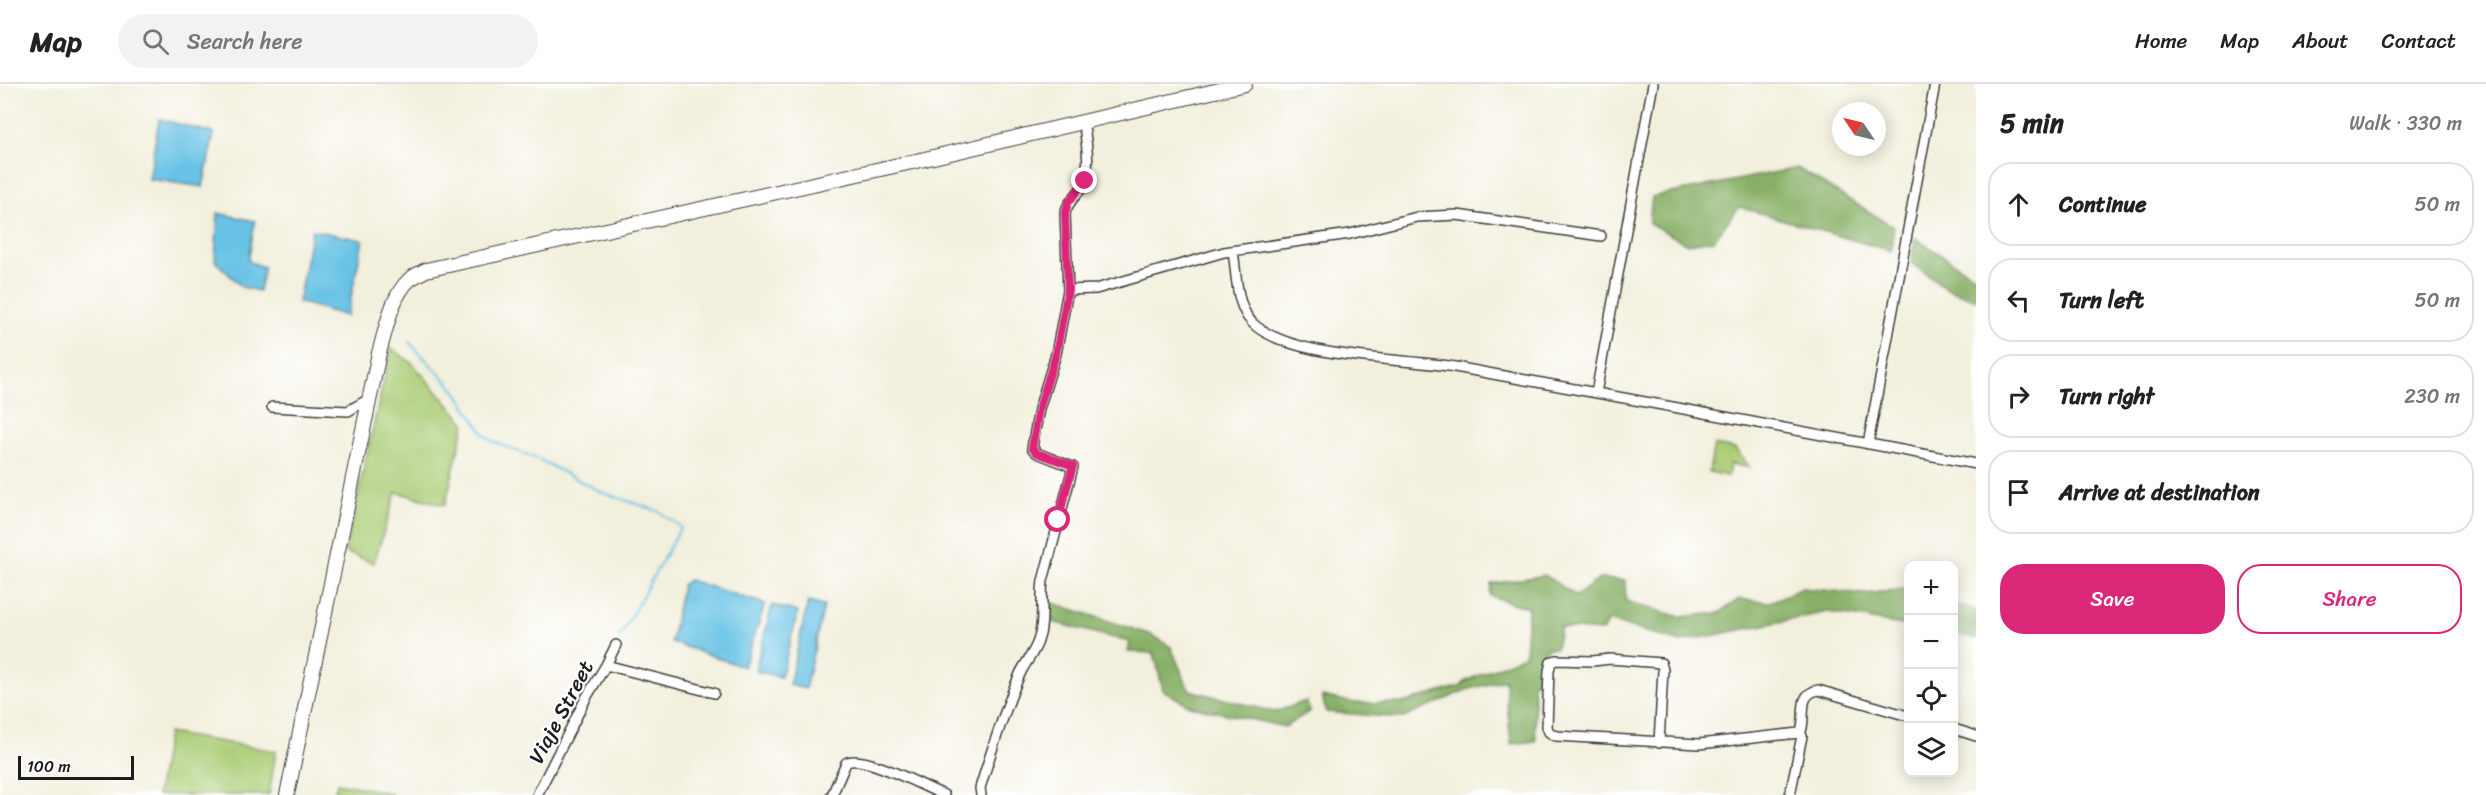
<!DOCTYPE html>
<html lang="en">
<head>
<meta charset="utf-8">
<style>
  :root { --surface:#fff; --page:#f2f2f2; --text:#222; --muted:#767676; --line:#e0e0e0; --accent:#db2777 }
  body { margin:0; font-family:Sriracha,sans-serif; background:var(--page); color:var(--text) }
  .controls { position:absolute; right:18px; bottom:18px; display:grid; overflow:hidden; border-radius:12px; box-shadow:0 3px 15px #0003 }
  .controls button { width:54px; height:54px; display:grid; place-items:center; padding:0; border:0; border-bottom:2px solid var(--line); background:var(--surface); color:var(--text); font:30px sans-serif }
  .compass { position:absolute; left:1832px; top:18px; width:54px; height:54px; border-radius:50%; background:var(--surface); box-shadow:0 3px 15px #0003; rotate:305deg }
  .scale { position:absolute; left:18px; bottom:15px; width:116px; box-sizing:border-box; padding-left:6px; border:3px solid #1c1c1c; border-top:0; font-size:16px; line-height:21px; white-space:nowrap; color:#1c1c1c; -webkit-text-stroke:4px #fff; paint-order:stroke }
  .stop { position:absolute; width:18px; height:18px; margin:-14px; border:4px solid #db2777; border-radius:50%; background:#fff }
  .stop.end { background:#db2777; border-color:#fff; box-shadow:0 2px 6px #0008 }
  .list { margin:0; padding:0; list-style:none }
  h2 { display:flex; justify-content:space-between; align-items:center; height:78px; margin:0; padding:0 24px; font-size:26px }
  h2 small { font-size:20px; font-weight:400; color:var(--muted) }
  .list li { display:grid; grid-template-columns:39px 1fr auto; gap:18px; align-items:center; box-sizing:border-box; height:84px; margin:0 12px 12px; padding:0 12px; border:2px solid var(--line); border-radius:24px }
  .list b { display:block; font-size:22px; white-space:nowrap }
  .list em { font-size:20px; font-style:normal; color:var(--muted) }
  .actions { display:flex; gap:12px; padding:18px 24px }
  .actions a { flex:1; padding:14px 0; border:2px solid var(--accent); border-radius:24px; text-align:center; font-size:21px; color:var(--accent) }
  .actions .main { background:var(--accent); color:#fff }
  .icon { flex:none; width:33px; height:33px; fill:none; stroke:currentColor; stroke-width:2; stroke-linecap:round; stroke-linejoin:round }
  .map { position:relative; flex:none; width:1976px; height:711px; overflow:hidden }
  header { display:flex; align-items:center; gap:36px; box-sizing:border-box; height:84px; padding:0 30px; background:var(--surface); border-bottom:2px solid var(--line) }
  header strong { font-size:28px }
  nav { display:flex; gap:33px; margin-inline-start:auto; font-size:21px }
  .search { width:420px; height:54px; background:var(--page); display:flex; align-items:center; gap:15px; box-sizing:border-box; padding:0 21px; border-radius:33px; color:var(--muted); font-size:22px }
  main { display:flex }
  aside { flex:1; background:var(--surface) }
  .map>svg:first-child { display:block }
  .green { fill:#aacc74; stroke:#637448; stroke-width:1.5 }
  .forest { fill:#87b066; stroke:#526641; stroke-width:1.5 }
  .water { fill:#67c2e5; stroke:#426f80; stroke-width:1.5 }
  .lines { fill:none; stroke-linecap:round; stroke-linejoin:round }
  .stream { stroke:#67c2e5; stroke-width:2 }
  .street-casing { stroke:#3c3c39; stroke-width:12 }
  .secondary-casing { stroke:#3c3c39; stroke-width:16 }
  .street { stroke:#fff; stroke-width:9 }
  .secondary { stroke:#fff; stroke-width:14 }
  .route { stroke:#db2777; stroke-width:8 }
  .labels { text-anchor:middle; stroke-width:4.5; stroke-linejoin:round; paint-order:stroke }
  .street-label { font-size:21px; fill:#1c1c1c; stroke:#fff }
</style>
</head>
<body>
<header>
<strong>Map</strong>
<div class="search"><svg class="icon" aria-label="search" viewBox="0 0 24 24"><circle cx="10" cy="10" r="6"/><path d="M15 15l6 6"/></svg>Search here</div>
<nav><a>Home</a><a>Map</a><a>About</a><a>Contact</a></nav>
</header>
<main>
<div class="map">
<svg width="1976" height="711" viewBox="0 0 1976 711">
  <rect width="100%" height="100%" fill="#fff"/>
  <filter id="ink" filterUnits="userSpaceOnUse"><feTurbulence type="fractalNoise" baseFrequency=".0167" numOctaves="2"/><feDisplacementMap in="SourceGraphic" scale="12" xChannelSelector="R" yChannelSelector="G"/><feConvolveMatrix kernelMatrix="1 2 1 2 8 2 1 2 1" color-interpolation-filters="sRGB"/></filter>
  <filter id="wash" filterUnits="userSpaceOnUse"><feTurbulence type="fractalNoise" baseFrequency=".008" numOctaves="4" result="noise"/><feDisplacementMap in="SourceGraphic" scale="24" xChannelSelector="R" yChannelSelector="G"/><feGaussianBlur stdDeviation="1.35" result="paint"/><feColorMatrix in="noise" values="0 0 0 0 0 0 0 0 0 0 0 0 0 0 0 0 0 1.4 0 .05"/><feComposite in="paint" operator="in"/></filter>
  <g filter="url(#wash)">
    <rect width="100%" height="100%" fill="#f2efdc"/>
    <!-- green -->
    <path class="green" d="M391 264 412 279 465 339 445 421 396 408 374 479 345 468Z
      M1714 361 1735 365 1750 384 1730 380 1728 392 1709 388Z
      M168 649 276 667 269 711H157Z
      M337 699 391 709V711H334Z"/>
    <!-- forest -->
    <path class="forest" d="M1797 84 1894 143 1891 167 1739 123 1714 156 1687 160 1649 139 1652 113Z
      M1915 154 1976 193V216L1949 206 1911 179Z
      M1545 491 1576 512 1599 495 1625 496 1626 517 1680 533 1719 529 1739 515 1770 518 1802 504 1865 510 1903 505 1908 507V542L1828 528 1681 558 1609 537 1602 547 1560 544 1556 564H1546L1543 598H1533L1536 657 1511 660 1505 596 1466 606 1404 634 1326 628 1322 612 1355 619H1402L1461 602 1466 597 1525 571 1528 524 1490 512 1491 500Z
      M1050 518 1152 551 1171 563 1189 606 1275 628 1306 617 1310 627 1285 643 1190 622 1163 606 1154 569 1128 568 1130 558 1048 537Z
      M1954 520 1976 527V555L1954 549Z"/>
    <!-- water -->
    <path class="water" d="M159 35 214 49 203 103 149 95Z
      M218 129 255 137 248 177 264 183 259 207 242 203 215 177Z
      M312 146 363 156 347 232 298 218Z
      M689 496 765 520 744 583 671 558 682 501Z
      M808 518 824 522 805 605 789 601Z
      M772 521 798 528 781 593 755 587Z"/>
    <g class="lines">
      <!-- stream -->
      <path class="stream" d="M409 258 456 307 484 350 492 357 540 376 601 408 658 427 681 443 619 554"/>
    </g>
  </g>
  <g filter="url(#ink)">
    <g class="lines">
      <!-- street casing -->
      <g class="street-casing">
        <path id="street" d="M1233 167C1237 191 1235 227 1257 243 1300 275 1401 274 1455 283 1629 314 1802 348 1976 380
          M1068 206 1096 205 1224 168 1350 150 1417 133 1457 131 1601 152
          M1596 309 1653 0
          M272 323 348 327 371 314
          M1868 360 1935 0
          M606 581 714 609
          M1954 645 1976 652
          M1800 650C1808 634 1795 611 1818 606L1908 632
          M1659 659 1663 586 1661 579 1610 575 1593 577 1556 576 1551 578 1549 587 1547 643 1549 648 1556 652 1699 660 1799 649 1802 652 1790 711
          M537 711 586 614 606 581 616 561
          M832 711 846 679C861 668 926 704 944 711
          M981 711 980 704C992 665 1004 627 1020 590 1025 579 1034 569 1038 557 1045 538 1040 517 1043 497L1073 383 1037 369 1032 364 1039 325 1056 270 1068 206 1065 130C1067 118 1076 113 1082 103 1092 86 1086 55 1083 37"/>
      </g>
      <!-- secondary casing -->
      <g class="secondary-casing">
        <path id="secondary" d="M287 711 379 269C386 246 391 213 409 196 414 192 420 189 426 186L912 78 1245 0"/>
      </g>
      <!-- street -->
      <use href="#street" class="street"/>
      <!-- secondary -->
      <use href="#secondary" class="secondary"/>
    </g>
  </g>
  <g class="lines" filter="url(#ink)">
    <!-- route -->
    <path class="route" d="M1058 436 1073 382 1037 369 1032 364 1039 325 1056 270 1068 206 1065 130 1068 119 1085 97"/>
  </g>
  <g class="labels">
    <!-- street labels -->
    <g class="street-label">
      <text transform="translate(561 628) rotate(-62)" y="7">Viaje Street</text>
    </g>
  </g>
</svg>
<div class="controls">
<button>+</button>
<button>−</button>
<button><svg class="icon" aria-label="locate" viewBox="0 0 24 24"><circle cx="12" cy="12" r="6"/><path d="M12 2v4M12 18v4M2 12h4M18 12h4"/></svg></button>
<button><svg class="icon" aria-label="layers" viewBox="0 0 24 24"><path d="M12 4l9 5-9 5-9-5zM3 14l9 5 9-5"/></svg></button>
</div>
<svg class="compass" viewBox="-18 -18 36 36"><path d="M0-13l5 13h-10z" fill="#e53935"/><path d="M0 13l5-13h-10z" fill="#767676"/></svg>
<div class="scale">100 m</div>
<div class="stop" style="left:1058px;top:436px"></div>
<div class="stop end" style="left:1085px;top:97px"></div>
</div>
<aside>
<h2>5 min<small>Walk · 330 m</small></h2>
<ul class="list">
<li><svg class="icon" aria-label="ahead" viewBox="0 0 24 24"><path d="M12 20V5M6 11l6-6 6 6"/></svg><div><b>Continue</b></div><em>50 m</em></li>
<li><svg class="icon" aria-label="left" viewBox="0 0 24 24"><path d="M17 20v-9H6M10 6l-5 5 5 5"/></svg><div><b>Turn left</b></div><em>50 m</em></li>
<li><svg class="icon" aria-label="right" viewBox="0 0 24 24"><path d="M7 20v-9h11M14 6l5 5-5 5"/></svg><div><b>Turn right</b></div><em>230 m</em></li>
<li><svg class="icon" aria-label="arrive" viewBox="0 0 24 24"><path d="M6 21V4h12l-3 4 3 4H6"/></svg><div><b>Arrive at destination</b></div></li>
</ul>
<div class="actions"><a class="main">Save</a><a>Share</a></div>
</aside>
</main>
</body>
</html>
